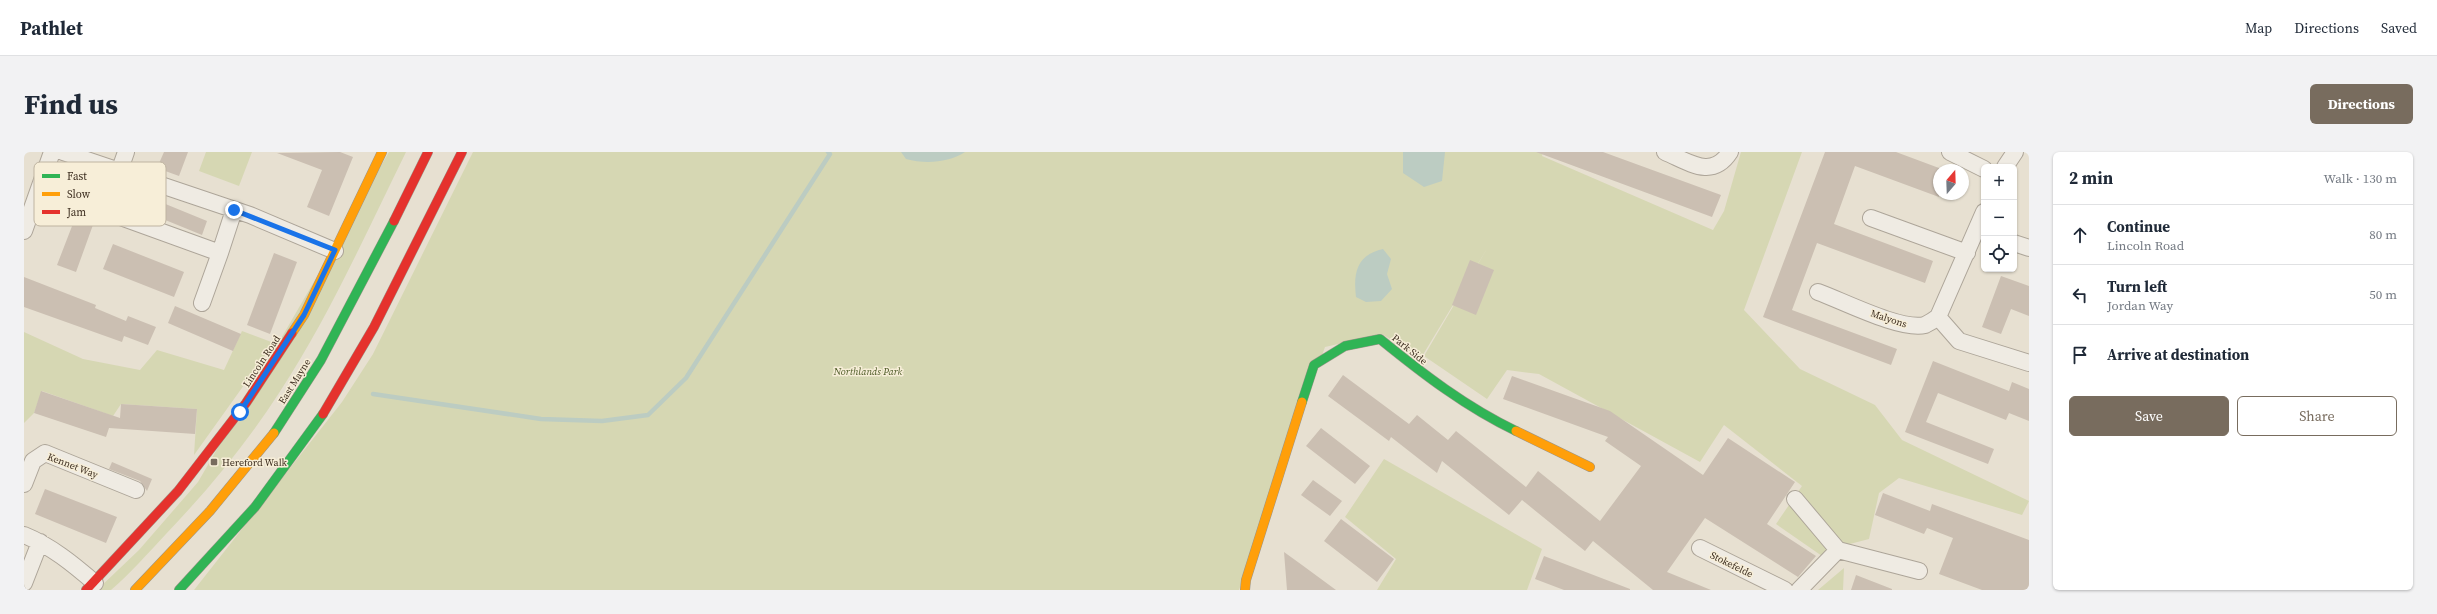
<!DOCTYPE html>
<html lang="en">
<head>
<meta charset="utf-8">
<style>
  :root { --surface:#fff; --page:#f2f2f3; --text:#1f2937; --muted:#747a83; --line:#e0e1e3; --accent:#786c5e }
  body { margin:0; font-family:"Source Serif 4",serif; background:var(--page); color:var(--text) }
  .controls { position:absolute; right:12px; top:12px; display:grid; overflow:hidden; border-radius:6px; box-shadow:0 1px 3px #0004 }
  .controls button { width:36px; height:36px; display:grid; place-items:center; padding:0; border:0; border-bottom:1px solid var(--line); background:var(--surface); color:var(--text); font:20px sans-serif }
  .compass { position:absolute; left:1909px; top:12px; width:36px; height:36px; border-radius:50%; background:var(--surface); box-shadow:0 1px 3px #0004; rotate:19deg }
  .stop { position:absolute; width:12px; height:12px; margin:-9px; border:3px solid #1a73e8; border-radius:50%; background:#fff }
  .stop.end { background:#1a73e8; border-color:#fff; box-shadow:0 1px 4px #0008 }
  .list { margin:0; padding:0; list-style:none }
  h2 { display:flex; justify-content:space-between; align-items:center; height:52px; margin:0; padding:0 16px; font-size:17px }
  h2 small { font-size:13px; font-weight:400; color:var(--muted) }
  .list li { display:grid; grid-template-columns:26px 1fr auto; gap:12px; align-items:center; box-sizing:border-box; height:60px; padding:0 16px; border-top:1px solid var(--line) }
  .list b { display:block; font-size:15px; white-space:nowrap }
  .list p { margin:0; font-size:13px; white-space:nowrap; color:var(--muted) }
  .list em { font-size:13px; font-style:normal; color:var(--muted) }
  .actions { display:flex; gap:8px; padding:12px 16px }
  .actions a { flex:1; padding:9px 0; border:1px solid var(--accent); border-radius:6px; text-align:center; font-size:14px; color:var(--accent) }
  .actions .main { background:var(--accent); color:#fff }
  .icon { flex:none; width:22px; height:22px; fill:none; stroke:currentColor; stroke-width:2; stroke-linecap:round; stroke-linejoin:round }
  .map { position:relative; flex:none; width:2005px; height:438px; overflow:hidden; border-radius:6px }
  header { display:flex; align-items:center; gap:24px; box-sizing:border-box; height:56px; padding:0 20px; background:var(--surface); border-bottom:1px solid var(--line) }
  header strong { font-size:19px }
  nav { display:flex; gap:22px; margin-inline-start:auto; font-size:14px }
  .intro { display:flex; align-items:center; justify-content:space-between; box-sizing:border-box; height:96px; padding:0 24px }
  h1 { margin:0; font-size:28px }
  .button { padding:10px 18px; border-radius:6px; background:var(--accent); color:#fff; font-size:14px; font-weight:700 }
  main { display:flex; gap:24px; padding:0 24px }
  aside { flex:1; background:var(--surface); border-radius:6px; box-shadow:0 1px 3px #0004 }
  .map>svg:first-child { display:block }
  .green { fill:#d6d7b3 }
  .water { fill:#bcccc2 }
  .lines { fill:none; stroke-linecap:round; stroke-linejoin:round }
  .stream { stroke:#bcccc2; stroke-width:4.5 }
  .building { fill:#cbbfb2 }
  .street-casing { stroke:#ada599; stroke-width:18 }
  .fast-casing { stroke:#9c958a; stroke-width:10 }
  .slow-casing { stroke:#9c958a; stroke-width:10 }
  .jam-casing { stroke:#9c958a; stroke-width:10 }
  .street { stroke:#efebe3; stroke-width:16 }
  .fast { stroke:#30b455; stroke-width:9 }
  .slow { stroke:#ff9f0a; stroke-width:9 }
  .jam { stroke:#e5322d; stroke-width:9 }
  .route { stroke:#1a73e8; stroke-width:5 }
  .poi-dot { fill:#786c5e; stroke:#f7eed8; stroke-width:1.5 }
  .labels { text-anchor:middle; stroke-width:3; stroke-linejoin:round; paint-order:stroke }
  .street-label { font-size:10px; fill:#3d2e20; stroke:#f7eed8 }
  .park-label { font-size:10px; font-style:italic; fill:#4d5a26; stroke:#f7eed8 }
  .poi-label { font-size:10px; fill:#3d2e20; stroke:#f7eed8; text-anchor:start }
  .key { fill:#f7eed8; stroke:#bfb4a1; stroke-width:1 }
  .key-label { font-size:11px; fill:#3d2e20 }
</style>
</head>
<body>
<header>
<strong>Pathlet</strong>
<nav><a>Map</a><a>Directions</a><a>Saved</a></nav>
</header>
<div class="intro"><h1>Find us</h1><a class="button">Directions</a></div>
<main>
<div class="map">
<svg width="2005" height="438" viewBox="0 0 2005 438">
  <rect width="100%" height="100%" fill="#e7e0d1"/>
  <!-- green -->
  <path class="green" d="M182 0H228L215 34 175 19Z
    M365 0H382C342 81 305 165 255 241 222 292 184 338 142 382 124 401 107 421 87 438H73L115 398 174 330Z
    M449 0H1519L1518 4 1689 78 1700 59 1717 0H1778L1720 158 1776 217 1851 253 1878 288 2005 349 1998 363 1875 326 1855 341 1845 387 1822 393 1798 404 1752 372 1778 334 1700 273 1676 310 1515 222 1483 218 1463 247 1400 204 1464 95 1397 206 1358 182 1301 195 1215 438H170L318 250 349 202Z
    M218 179 250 191 170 303 173 257 97 252 89 264 18 239 10 261 0 271V180L59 207 116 218 133 198 200 218Z
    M1360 307 1518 397 1503 438H1353L1372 407 1321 365Z
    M1820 416 1819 438H1794Z"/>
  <!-- water -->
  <path class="water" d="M877 0H941C924 11 901 12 882 7Z
    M1379 0H1421L1418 29 1400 35 1379 21Z
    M1359 97 1367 107 1363 122 1368 137 1357 149 1342 150 1332 145C1329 120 1333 103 1359 97Z"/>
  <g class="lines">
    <!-- stream -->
    <path class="stream" d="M349 242 517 267 578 269 624 263 662 226 806 2 804 0"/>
  </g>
  <!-- building -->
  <path class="building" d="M140 0H164L155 24 133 16Z
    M316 0 329 5 305 64 283 55 298 18 253 1Z
    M1512 0H1579L1697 43 1688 65Z
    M1801 0H1872L1915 16V45L1831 14 1810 72 1909 109 1901 131 1793 91 1768 158 1873 197 1867 213 1739 165Z
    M95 33 183 69 178 83 90 47Z
    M24 40 74 59 52 120 33 113 50 69 18 57Z
    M89 92 160 120 150 145 79 117Z
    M250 101 273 110 246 182 223 173Z
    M1446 108 1470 118 1452 163 1428 153Z
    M1977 124 2005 134V164L1987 157 1977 182 1958 175Z
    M0 125 72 153 71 156 102 169 104 164 132 175 124 193 100 184 98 190 0 155Z
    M151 154 217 182 209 199 144 171Z
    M1909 209 1985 239 1988 230 2005 237V269L1985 261 1982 268 1914 241 1902 270 1970 297 1964 312 1881 280Z
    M1319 223 1385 272 1393 263 1424 288 1432 279 1502 335 1514 319 1576 369 1617 314 1581 289 1584 285 1479 247 1488 224 1586 259 1679 323 1704 286 1771 330 1743 372 1792 404 1774 425 1681 366 1643 420 1687 438H1629L1569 389 1561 399 1498 348 1485 363 1418 309 1413 321 1367 285 1365 289 1304 244Z
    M17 239 96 266 97 252 173 257 171 282 85 276 82 285 10 261Z
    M1297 276 1346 314 1331 332 1282 294Z
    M88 310 128 327 123 339 116 329 85 317Z
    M1289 328 1318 349 1306 364 1277 343Z
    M21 337 93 365 82 391 11 362Z
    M1859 341 1906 359 1908 352 2005 388V438H1958L1915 422 1929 386 1903 376 1900 382 1851 363Z
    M1317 367 1370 407 1353 430 1300 389Z
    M1260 400 1278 413 1312 438H1263Z
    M1520 404 1606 437V438H1540L1511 427Z
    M1832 423 1868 437V438H1827Z"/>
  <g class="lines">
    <!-- street casing -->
    <g class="street-casing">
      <path id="street" d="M39 0 226 63 311 99
        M1641 0C1665 10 1688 28 1706 0
        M1926 0 1960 17
        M1981 15 1991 0
        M95 20 102 0
        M91 63 196 101 178 151
        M1847 66 1943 101
        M0 79 28 0
        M1990 91 2005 96
        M196 101 210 58
        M1794 140C1819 149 1877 179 1901 173 1905 171 1910 168 1914 165L1960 60
        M1914 165 1935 189 2005 211
        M0 332 9 309 21 301 112 338
        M1771 347 1814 398
        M0 383C27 394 49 412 71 431
        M1676 396 1761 438
        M0 431 16 390
        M1775 438 1814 398 1895 419"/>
    </g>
    <!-- fast casing -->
    <g class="fast-casing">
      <path id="fast" d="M1278 250 1290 213 1321 194 1356 187C1399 222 1442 255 1492 279
        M250 281 297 208 370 69
        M155 438 231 355 299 262"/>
    </g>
    <!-- slow casing -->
    <g class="slow-casing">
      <path id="slow" d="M268 181 280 163 358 0
        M1492 279 1566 315
        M111 438 186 359 250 281
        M1221 438 1222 428 1278 250"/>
    </g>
    <!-- jam casing -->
    <g class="jam-casing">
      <path id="jam" d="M370 69 404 0
        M299 262 350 175 438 0
        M62 438 154 339 222 251 268 181"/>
    </g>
    <!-- street -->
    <use href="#street" class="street"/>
    <!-- fast -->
    <use href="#fast" class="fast"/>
    <!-- slow -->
    <use href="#slow" class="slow"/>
    <!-- jam -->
    <use href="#jam" class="jam"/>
  </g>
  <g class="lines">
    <!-- route -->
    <path class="route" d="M210 58 311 98 280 163 216 260"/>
  </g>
  <!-- markers -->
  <rect class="poi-dot" x="186" y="306" width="8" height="8" rx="2"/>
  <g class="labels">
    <!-- street labels -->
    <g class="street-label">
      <text transform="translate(1865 166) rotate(18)" y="4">Malyons</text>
      <text transform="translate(1386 197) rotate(39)" y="4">Park Side</text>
      <text transform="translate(237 209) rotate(-57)" y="4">Lincoln Road</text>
      <text transform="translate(270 229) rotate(-58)" y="4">East Mayne</text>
      <text transform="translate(49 313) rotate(21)" y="4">Kennet Way</text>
      <text transform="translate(1708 412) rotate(26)" y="4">Stokefelde</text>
    </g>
    <!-- park labels -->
    <g class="park-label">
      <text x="844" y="223">Northlands Park</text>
    </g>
    <!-- poi labels -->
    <g class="poi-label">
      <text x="198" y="314">Hereford Walk</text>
    </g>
  </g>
  <!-- legend -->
  <rect x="10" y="10" width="132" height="64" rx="6" class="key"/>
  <rect x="18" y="22" width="18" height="4" fill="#30b455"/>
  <rect x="18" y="40" width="18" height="4" fill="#ff9f0a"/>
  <rect x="18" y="58" width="18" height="4" fill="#e5322d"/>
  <g class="key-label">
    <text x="43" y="28">Fast</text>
    <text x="43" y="46">Slow</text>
    <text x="43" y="64">Jam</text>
  </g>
</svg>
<div class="controls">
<button>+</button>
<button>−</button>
<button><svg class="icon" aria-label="locate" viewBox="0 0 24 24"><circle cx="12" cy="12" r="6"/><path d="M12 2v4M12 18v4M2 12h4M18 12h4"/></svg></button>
</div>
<svg class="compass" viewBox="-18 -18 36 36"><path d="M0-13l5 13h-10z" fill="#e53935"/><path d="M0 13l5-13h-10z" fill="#747a83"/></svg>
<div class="stop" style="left:216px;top:260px"></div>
<div class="stop end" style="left:210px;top:58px"></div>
</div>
<aside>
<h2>2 min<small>Walk · 130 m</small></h2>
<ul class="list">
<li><svg class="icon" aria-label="ahead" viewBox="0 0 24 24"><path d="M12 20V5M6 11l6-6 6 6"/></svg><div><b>Continue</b><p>Lincoln Road</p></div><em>80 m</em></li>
<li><svg class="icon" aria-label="left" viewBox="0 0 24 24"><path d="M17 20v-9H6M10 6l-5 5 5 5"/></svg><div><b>Turn left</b><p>Jordan Way</p></div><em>50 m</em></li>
<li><svg class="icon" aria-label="arrive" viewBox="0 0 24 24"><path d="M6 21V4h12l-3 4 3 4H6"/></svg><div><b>Arrive at destination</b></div></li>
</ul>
<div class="actions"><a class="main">Save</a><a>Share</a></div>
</aside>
</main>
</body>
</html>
